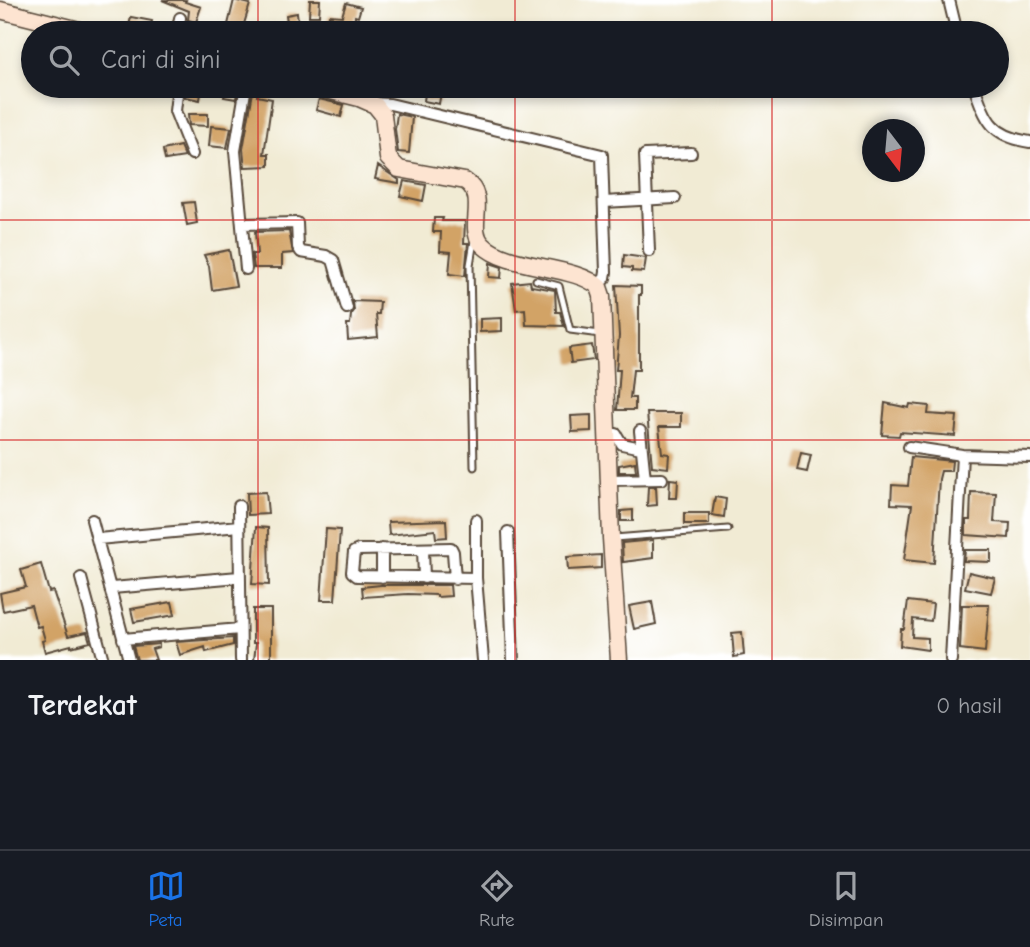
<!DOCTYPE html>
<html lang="id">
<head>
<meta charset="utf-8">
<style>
  :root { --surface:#171b24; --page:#242831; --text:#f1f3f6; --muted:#9ea1a6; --line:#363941; --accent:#1a73e8 }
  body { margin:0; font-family:"Comic Neue",sans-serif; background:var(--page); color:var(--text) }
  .compass { position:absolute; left:862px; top:119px; width:63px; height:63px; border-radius:50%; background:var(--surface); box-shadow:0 4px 10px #0003; rotate:164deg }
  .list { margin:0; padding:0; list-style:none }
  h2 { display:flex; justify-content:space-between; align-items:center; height:91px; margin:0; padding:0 28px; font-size:30px }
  h2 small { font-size:23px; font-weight:400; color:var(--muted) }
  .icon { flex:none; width:38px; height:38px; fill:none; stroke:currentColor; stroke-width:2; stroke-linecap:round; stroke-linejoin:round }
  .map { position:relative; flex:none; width:1030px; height:660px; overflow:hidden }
  .search { position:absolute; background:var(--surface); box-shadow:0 4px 10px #0003; left:21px; right:21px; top:21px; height:77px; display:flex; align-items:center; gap:18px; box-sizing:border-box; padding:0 24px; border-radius:38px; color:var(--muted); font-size:26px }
  .sheet { height:189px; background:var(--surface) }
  nav { display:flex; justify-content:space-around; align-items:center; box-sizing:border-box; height:98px; border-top:2px solid var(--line); background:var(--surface); font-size:19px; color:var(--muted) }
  nav a { display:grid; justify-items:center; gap:4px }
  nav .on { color:var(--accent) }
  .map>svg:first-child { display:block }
  .building { fill:#d2a366 }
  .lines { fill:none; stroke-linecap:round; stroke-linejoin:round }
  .lane-casing { stroke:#564739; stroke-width:9 }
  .street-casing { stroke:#564739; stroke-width:14 }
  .secondary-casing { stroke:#564739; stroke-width:19 }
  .lane { stroke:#fff; stroke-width:5 }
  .street { stroke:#fff; stroke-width:10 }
  .secondary { stroke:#fde4d1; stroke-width:16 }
  .grid { fill:none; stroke:#d62828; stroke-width:2; stroke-opacity:0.55 }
</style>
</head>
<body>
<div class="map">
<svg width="1030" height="660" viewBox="0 0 1030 660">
  <rect width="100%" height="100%" fill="#fff"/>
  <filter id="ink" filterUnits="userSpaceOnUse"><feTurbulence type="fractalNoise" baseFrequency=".0143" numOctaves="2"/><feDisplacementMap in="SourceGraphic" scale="14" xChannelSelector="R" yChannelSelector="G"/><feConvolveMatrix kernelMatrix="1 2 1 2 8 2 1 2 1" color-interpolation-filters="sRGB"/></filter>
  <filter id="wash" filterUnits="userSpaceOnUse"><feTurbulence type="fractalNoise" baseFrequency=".00686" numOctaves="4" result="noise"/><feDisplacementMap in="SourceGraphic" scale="28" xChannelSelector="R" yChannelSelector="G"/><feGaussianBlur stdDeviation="1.57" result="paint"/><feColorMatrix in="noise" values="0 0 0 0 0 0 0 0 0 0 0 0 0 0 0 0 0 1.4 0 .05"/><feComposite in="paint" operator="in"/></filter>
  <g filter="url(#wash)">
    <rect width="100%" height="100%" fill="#f1ebd4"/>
    <g id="blocks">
      <!-- building -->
      <path class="building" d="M162 0H186L185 2 201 7 196 22 188 20 189 11Z
        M234 0 250 4 244 24 275 30V33H226Z
        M310 0H320L319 16H309Z
        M346 3 361 7 358 17 355 16 354 29 328 27 329 15 342 16Z
        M297 13 299 28 288 29 286 15Z
        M131 17 152 21 150 30 129 26Z
        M186 86H202L200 100 185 97Z
        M227 86H238L236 99 224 97Z
        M254 86H259L257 96 272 99 264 154H269V166L245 167 243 149Z
        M426 86H442L439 104 424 101Z
        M319 99 344 105 341 117 316 110Z
        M188 114H208V126L189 125Z
        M397 114 412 117 409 153 398 152 395 129Z
        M211 126 231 128 227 148 209 146Z
        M180 146 185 157 165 160 163 150Z
        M378 166 399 180V183L375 179Z
        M404 181 426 185 423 201 400 196Z
        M194 202 197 223 187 225 183 203Z
        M434 218H443L442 221H465L464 243H468L465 276 449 274 451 252 440 251 441 232H433Z
        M289 231 293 253 282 254V268H254L252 254H257L255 232Z
        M229 250 236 286 212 290 209 266 204 255Z
        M624 255 646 258 644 272 632 271V268L623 267Z
        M490 263 502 267 501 278 489 277Z
        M530 281 531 286 555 290 556 312H560L564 326 526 325 525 309 516 310 512 283Z
        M616 285 641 286V295H639V370H633L630 398H635V410H617L620 370H616L619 336Z
        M353 301 380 302 379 314H376L378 337 348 340 347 324H350L351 315 354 311Z
        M502 318V331L480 332V319Z
        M592 345 594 360 571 363 569 348Z
        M885 403 909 408 910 404 929 406 928 414 957 416 955 436 900 432 899 436 882 435Z
        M647 413H681V427H659L662 453 669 454 668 468 652 466Z
        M591 415V431L572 432 571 416Z
        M801 453 811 455 807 472 797 470Z
        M911 457 952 461 951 471H941L939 479 934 563 904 560 912 505 891 504 892 485 908 486Z
        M635 462 636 472H619V465Z
        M670 479 678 480 677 498H669Z
        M648 487H656L657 505 647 506Z
        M266 492 268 514 248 515 247 493Z
        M971 492 996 493 994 522 1010 523 1009 538 966 535V520H970Z
        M715 497 726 499 724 517 712 515Z
        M633 510V521H621V511Z
        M684 513H709V524H684Z
        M446 520 447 537 436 538 435 530 389 535 388 522Z
        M256 527 268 528 269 585 252 584Z
        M326 529 340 530 335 600H321Z
        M653 540V558L623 562 622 543Z
        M965 550H991V562L964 561Z
        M601 555V568L568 570 567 557Z
        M41 564 49 592 53 591 68 636 87 632 90 642 71 647V645L45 652 42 641 45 640 41 626 37 627 31 605 3 611 0 593 26 587 21 570Z
        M969 572 995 578 991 593 965 588Z
        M381 585H450L451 596 437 597V595L408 594 363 597 362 587Z
        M908 601 933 604 931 621 913 619 912 637 928 638V650L900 646 901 629H904Z
        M172 602 175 615 134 622 131 609Z
        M652 602 656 624 634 629 629 606Z
        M962 605H989L985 652 960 649Z
        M253 609H271V660H254L256 643H253Z
        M742 632 744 655 734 657 732 633Z
        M233 638V645L206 652 205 647 180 655 176 642Z
        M159 644V647L152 649 156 660H137L133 646Z"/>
    </g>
  </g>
  <g filter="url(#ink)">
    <use href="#blocks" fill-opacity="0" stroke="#564739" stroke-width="2"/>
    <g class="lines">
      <!-- lane casing -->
      <g class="lane-casing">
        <path id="lane" d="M536 280 559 286 570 330 600 334
          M474 467 470 265 474 241
          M614 538 728 529"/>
      </g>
      <!-- street casing -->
      <g class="street-casing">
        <path id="street" d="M949 0 957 33
          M177 33 180 18
          M178 86 175 111 192 154
          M974 86C986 120 991 136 1030 142
          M371 103 390 104 602 155 606 272 605 278 598 285
          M604 202 675 198
          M242 224 297 223 298 247 301 252 326 256 333 260 347 308
          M649 251 645 155 691 153
          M246 269 235 151 246 86
          M640 431 645 479
          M607 434H616L622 444 641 448
          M909 447 962 455 1030 457
          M609 480 662 479
          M239 506 241 660
          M92 520 129 660
          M476 520V578L483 660
          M508 532 513 660
          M98 539 239 526
          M382 549V577
          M423 549 424 578
          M81 578 103 660
          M455 579 453 552 451 548 359 550 354 552 352 572 357 576 476 578
          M112 588 239 577
          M123 639 240 629
          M951 660 962 455"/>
      </g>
      <!-- secondary casing -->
      <g class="secondary-casing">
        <path id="secondary" d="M0 10 91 33
          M311 86 359 98 375 105 383 115 388 158 399 169 465 181C490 198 465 227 483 245 506 269 576 265 599 287L602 296 611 538 619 660"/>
      </g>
      <!-- lane -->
      <use href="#lane" class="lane"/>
      <!-- street -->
      <use href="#street" class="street"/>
      <!-- secondary -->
      <use href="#secondary" class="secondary"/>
    </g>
  </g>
  <!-- grid -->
  <path class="grid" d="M258 0V33M515 0V33M772 0V33M258 86V660M515 86V660M772 86V660M0 220H1030M0 440H1030"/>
</svg>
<svg class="compass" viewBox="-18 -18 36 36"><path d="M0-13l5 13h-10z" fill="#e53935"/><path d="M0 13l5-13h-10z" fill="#9ea1a6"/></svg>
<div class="search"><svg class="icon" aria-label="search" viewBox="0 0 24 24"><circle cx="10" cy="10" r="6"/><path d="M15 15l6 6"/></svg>Cari di sini</div>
</div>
<section class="sheet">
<h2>Terdekat<small>0 hasil</small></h2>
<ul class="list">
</ul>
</section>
<nav>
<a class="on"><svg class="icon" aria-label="map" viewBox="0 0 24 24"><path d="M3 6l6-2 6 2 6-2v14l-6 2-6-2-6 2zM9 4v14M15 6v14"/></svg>Peta</a>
<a><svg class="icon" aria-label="directions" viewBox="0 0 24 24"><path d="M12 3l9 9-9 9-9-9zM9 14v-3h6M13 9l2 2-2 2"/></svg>Rute</a>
<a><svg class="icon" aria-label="saved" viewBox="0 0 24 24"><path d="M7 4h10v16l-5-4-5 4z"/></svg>Disimpan</a>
</nav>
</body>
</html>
